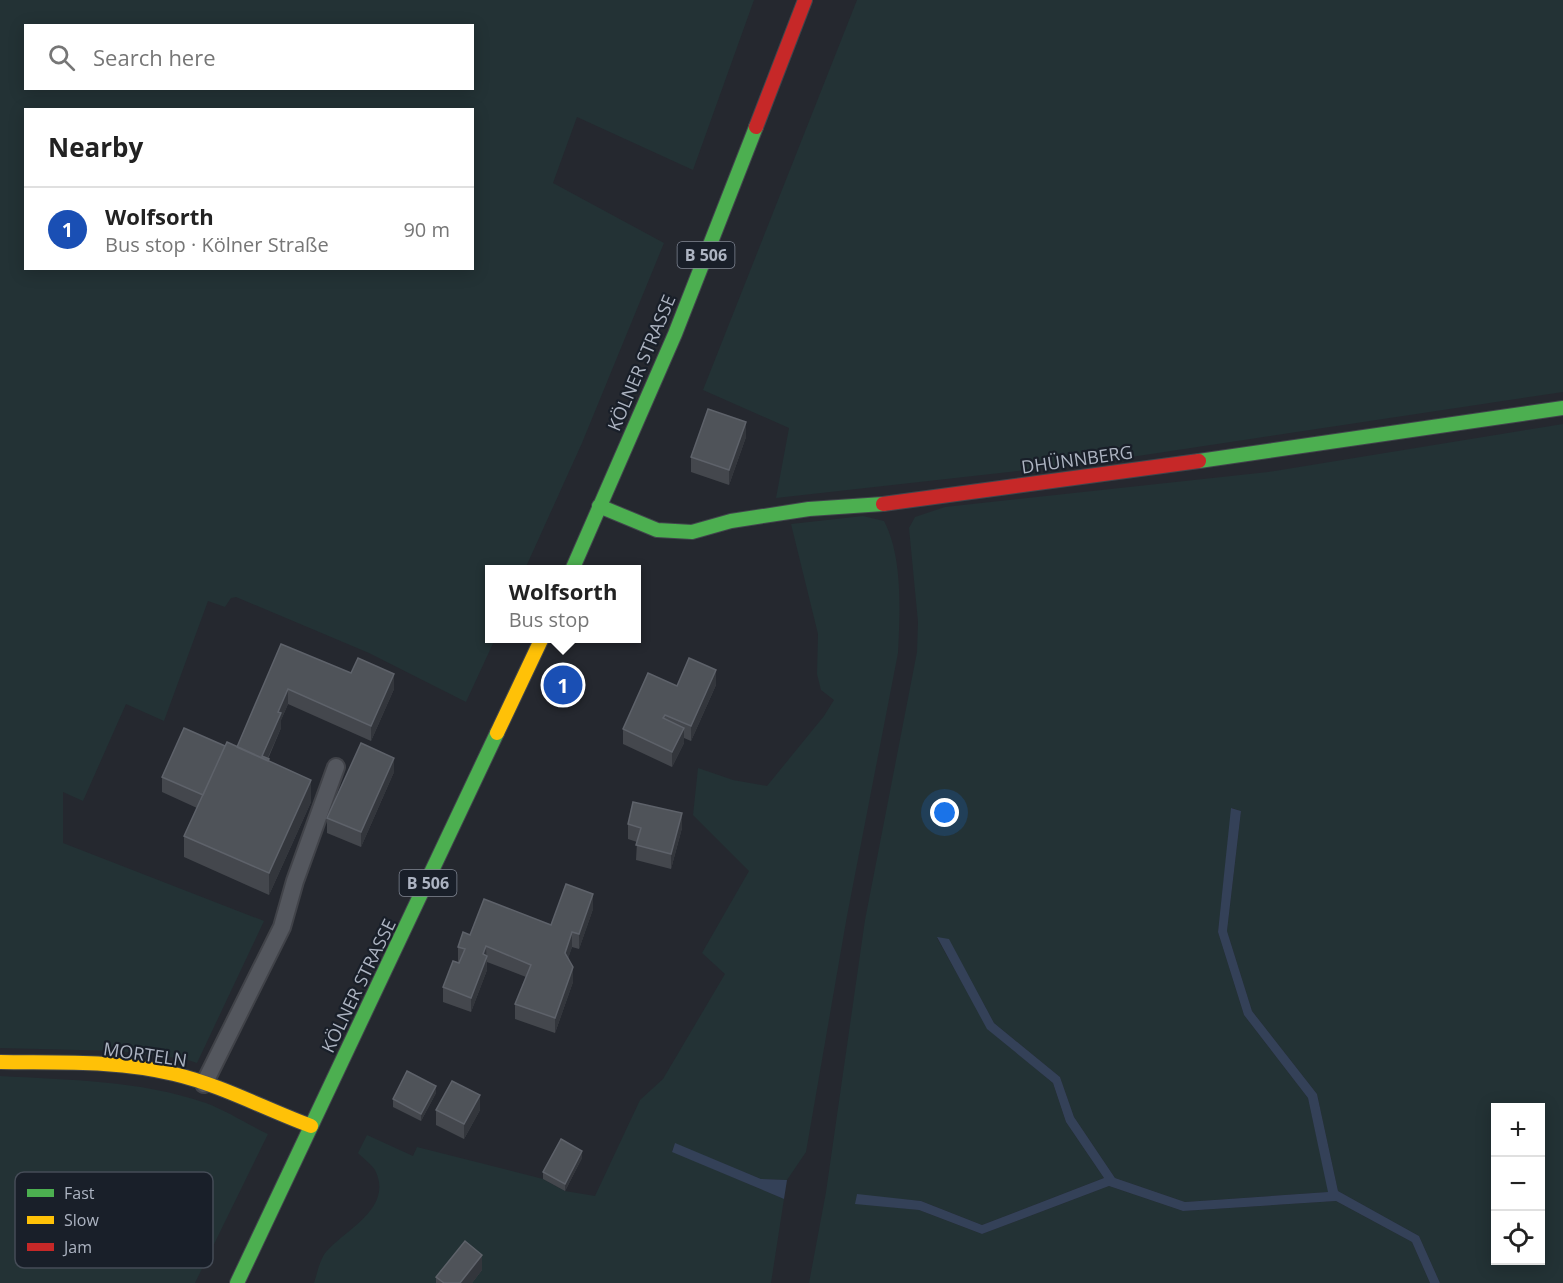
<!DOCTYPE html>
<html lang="en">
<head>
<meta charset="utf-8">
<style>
  :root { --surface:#fff; --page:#f6f6f6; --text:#222; --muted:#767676; --line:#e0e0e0; --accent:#7d838f }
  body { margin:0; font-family:"Open Sans",sans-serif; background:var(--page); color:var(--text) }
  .controls { position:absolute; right:18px; bottom:18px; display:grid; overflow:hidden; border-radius:0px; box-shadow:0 3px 15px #0003 }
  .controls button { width:54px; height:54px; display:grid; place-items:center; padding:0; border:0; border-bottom:2px solid var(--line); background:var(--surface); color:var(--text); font:30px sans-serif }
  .you { position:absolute; left:945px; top:813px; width:21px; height:21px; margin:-15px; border:4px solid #fff; border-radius:50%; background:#1a73e8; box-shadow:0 0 0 9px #1a73e833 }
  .badge { display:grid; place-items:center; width:39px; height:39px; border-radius:50%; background:var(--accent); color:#fff; font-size:20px; font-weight:700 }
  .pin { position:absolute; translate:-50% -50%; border:3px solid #fff; box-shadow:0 2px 6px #0006 }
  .popup { position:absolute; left:485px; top:565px; width:156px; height:78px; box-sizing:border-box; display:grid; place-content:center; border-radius:0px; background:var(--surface); filter:drop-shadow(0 2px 4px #0005); font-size:20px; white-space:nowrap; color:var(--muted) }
  .popup b { font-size:22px; color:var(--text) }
  .popup::after { content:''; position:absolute; left:50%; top:100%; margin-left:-12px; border:12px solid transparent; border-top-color:var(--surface) }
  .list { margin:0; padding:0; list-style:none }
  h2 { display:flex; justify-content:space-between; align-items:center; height:78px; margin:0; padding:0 24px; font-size:26px }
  h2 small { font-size:20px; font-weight:400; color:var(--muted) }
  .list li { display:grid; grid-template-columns:39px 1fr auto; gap:18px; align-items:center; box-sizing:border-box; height:84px; padding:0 24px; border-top:2px solid var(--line) }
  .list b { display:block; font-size:22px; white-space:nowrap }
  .list p { margin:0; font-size:20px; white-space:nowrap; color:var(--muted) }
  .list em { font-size:20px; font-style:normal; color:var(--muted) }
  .icon { flex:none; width:33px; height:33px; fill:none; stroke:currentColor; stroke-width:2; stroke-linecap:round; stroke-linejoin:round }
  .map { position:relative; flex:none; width:1563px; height:1283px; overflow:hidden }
  .search { position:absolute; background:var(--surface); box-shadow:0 3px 15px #0003; left:24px; top:24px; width:450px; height:66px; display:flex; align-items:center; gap:15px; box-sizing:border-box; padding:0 21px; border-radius:0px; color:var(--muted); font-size:22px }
  .panel { position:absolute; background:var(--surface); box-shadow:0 3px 15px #0003; left:24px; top:108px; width:450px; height:162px; border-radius:0px }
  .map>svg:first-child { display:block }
  .green { fill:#233235; fill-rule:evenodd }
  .water { fill:#344158 }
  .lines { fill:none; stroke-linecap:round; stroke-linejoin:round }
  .lane-casing { stroke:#414349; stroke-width:20 }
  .fast-casing { stroke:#41454c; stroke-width:16 }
  .slow-casing { stroke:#41454c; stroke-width:16 }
  .jam-casing { stroke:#41454c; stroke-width:16 }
  .lane { stroke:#54575e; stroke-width:16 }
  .fast { stroke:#4caf50; stroke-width:14 }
  .slow { stroke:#ffc107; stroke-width:14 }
  .jam { stroke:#c62828; stroke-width:14 }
  .wall { fill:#44474d }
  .shaded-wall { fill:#33363c }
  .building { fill:#4f5359; stroke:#5e626a; stroke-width:1.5 }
  .labels { text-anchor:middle; stroke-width:4.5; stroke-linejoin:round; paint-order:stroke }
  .shield { fill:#191f29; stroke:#818794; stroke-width:1.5 }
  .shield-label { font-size:16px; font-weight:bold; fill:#adb4c2 }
  .street-label { font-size:18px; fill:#adb4c2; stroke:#191f29 }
  .key { fill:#191f29; stroke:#454c57; stroke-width:1.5 }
  .key-label { font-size:16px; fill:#adb4c2 }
</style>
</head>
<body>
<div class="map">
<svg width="1563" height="1283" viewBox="0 0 1563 1283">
  <rect width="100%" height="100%" fill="#25282f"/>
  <!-- green -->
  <path class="green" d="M0 0H754L693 170 577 117 553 183 664 243 582 443 525 569 490 570V638L495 639 466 702 369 653 236 597 231 598 225 607 208 601 164 721 126 704 83 801 63 792V843L264 921 197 1063 185 1059 118 1051 0 1048ZM26 26H472V88H26ZM26 110H472V268H26Z
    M857 0H1563V392L1098 462 776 498 789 428 703 390Z
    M1563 424V1283H1440L1419 1236 1338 1191 1317 1094 1252 1011 1227 931 1241 811 1232 808 1218 932 1244 1015 1308 1098 1329 1192 1185 1202 1115 1178 1074 1117 1060 1077 994 1023 949 940 937 938 988 1029 1053 1083 1066 1122 1104 1178 982 1225 921 1201 857 1195 856 1203 919 1210 982 1234 1109 1186 1183 1211 1336 1201 1412 1242 1430 1283H809L826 1192 865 920 917 652 918 622 909 528 915 517 945 507 1268 472ZM1496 1108H1540V1260H1496Z
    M863 516 884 521C903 557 900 612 898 653L847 916 806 1152 787 1180 761 1179 675 1144 672 1151 784 1199 771 1283H314C317 1274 320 1259 326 1252 346 1229 394 1208 375 1170 371 1164 363 1158 358 1153L367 1135 413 1156 417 1147 543 1179 565 1191 595 1196 640 1100 663 1079 725 974 702 953 749 871 693 815 698 768 733 780 767 786 824 716 834 700 821 690 817 674 818 634 791 524Z
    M0 1076C69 1080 139 1080 206 1103 227 1111 247 1124 268 1134L195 1283H0Z"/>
  <!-- water -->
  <path class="water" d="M1231 808 1241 811 1227 931 1252 1011 1317 1094 1338 1191 1419 1236 1440 1283H1430L1412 1242 1336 1201 1183 1211 1109 1186 982 1234 919 1210 855 1204 857 1194 921 1201 982 1225 1104 1178 1066 1122 1053 1083 987 1029 937 937 949 939 994 1023 1060 1077 1074 1117 1115 1178 1185 1202 1328 1192 1308 1098 1244 1015 1218 932Z
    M675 1143 761 1179 787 1180 784 1199 672 1152Z"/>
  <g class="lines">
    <!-- lane casing -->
    <g class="lane-casing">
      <path id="lane" d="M204 1084 282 927 295 881 336 767"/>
    </g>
    <!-- fast casing -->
    <g class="fast-casing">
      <path id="fast" d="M1199 461 1563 408
        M599 506 657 530 692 532 731 521 809 509 883 504
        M572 570 675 334 756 127
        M237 1283 497 733"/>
    </g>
    <!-- slow casing -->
    <g class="slow-casing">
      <path id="slow" d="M497 733 542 638
        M0 1062C58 1063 117 1060 174 1074 221 1085 265 1109 311 1126"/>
    </g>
    <!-- jam casing -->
    <g class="jam-casing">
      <path id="jam" d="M756 127 805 0
        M883 504 1199 461"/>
    </g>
    <!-- lane -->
    <use href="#lane" class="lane"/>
    <!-- fast -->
    <use href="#fast" class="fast"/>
    <!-- slow -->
    <use href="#slow" class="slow"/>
    <!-- jam -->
    <use href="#jam" class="jam"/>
  </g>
  <!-- wall -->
  <path class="wall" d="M746 437 729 485 691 472V457Z
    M281 644 351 673 394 689 371 741 288 704 281 720V728L268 759 311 802 269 895 184 857V836L197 808 162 792V777L225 746 237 747Z
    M716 685 691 741 684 738V743L672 767 623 744V729L677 686Z
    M394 772 361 847 327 833V818Z
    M628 824 682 828 671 869 636 860 637 842 628 839Z
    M593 909 579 949 572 947 568 958 573 982 555 1033 515 1019V1004L526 977 487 962V970L471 1012 443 1002V987L460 962H458V947L470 935 551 925Z
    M436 1093 421 1121 393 1107V1099Z
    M436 1110H480L464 1139 436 1125Z
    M582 1158 565 1191 543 1179V1172Z
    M482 1270 472 1283H436V1277Z"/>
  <!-- shaded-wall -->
  <path class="shaded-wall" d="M746 422V437L729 485V470Z
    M716 670V685L691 741V726Z
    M394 674V689L371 741V726Z
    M288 689V704L281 720V728L264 766 262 756 278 712Z
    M684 728V743L672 767V752Z
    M394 758V772L361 847V832Z
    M311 780V802L269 895V873Z
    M682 813V828L671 869V854Z
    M593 894V909L579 949V934Z
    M572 932V947L565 968V953Z
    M486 946 487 970 471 1012V998Z
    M573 967V982L555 1033V1018Z
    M436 1086V1093L421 1121V1114Z
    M480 1095V1110L464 1139V1124Z
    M582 1151V1158L565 1191V1184Z
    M482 1255V1270L472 1283H460Z"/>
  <!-- building -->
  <path class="building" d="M708 409 746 422 729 470 691 457Z
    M281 644 351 673 358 658 394 674 371 726 288 689 278 712 281 713 262 756 269 759 268 761 237 747Z
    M689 658 716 670 691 726 665 715 663 718 684 728 672 752 623 729 648 673 677 686Z
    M184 728 225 746 203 795 162 777Z
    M227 742 311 780 269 873 184 836Z
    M361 743 394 758 361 832 327 818Z
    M633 802 682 813 671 854 636 845 641 828 628 824Z
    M566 884 593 894 579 934 572 932 565 953 573 967 555 1018 515 1004 531 965 486 946 483 954 487 956 471 998 443 987 453 961 459 963 465 949 458 947 463 932 470 935 484 899 551 925Z
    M407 1071 436 1086 421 1114 393 1099Z
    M452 1081 480 1095 464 1124 436 1110Z
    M561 1139 582 1151 565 1184 543 1172Z
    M465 1241 482 1255 460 1283H444L436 1277Z"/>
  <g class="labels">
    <!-- shield labels -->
    <g class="shield">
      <rect x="677.5" y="242" width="57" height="26" rx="4.5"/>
      <rect x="399.5" y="870" width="57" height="26" rx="4.5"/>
    </g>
    <g class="shield-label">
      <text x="706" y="261">B 506</text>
      <text x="428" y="889">B 506</text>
    </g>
    <!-- street labels -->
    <g class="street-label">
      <text transform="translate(642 363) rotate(-67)" y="6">KÖLNER STRASSE</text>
      <text transform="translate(1077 460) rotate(-8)" y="6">DHÜNNBERG</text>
      <text transform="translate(359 986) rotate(-64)" y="6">KÖLNER STRASSE</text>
      <text transform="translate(145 1055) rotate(8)" y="6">MORTELN</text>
    </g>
  </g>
  <!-- legend -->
  <rect x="15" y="1172" width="198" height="96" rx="9" class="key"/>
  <rect x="27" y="1189" width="27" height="8" fill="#4caf50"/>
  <rect x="27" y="1216" width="27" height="8" fill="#ffc107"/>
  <rect x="27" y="1243" width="27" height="8" fill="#c62828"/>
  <g class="key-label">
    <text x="64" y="1199">Fast</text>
    <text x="64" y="1226">Slow</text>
    <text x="64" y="1253">Jam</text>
  </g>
</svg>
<div class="controls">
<button>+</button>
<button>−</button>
<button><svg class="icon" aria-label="locate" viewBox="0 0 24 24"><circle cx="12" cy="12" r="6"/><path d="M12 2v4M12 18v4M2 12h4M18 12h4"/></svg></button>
</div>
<div class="you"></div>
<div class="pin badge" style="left:563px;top:685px;background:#1a4fb4">1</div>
<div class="popup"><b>Wolfsorth</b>Bus stop</div>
<div class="search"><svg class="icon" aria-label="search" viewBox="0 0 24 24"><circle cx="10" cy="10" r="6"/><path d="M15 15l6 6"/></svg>Search here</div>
<section class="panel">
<h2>Nearby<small></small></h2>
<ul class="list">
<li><span class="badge" style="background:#1a4fb4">1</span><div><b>Wolfsorth</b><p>Bus stop · Kölner Straße</p></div><em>90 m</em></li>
</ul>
</section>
</div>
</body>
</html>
